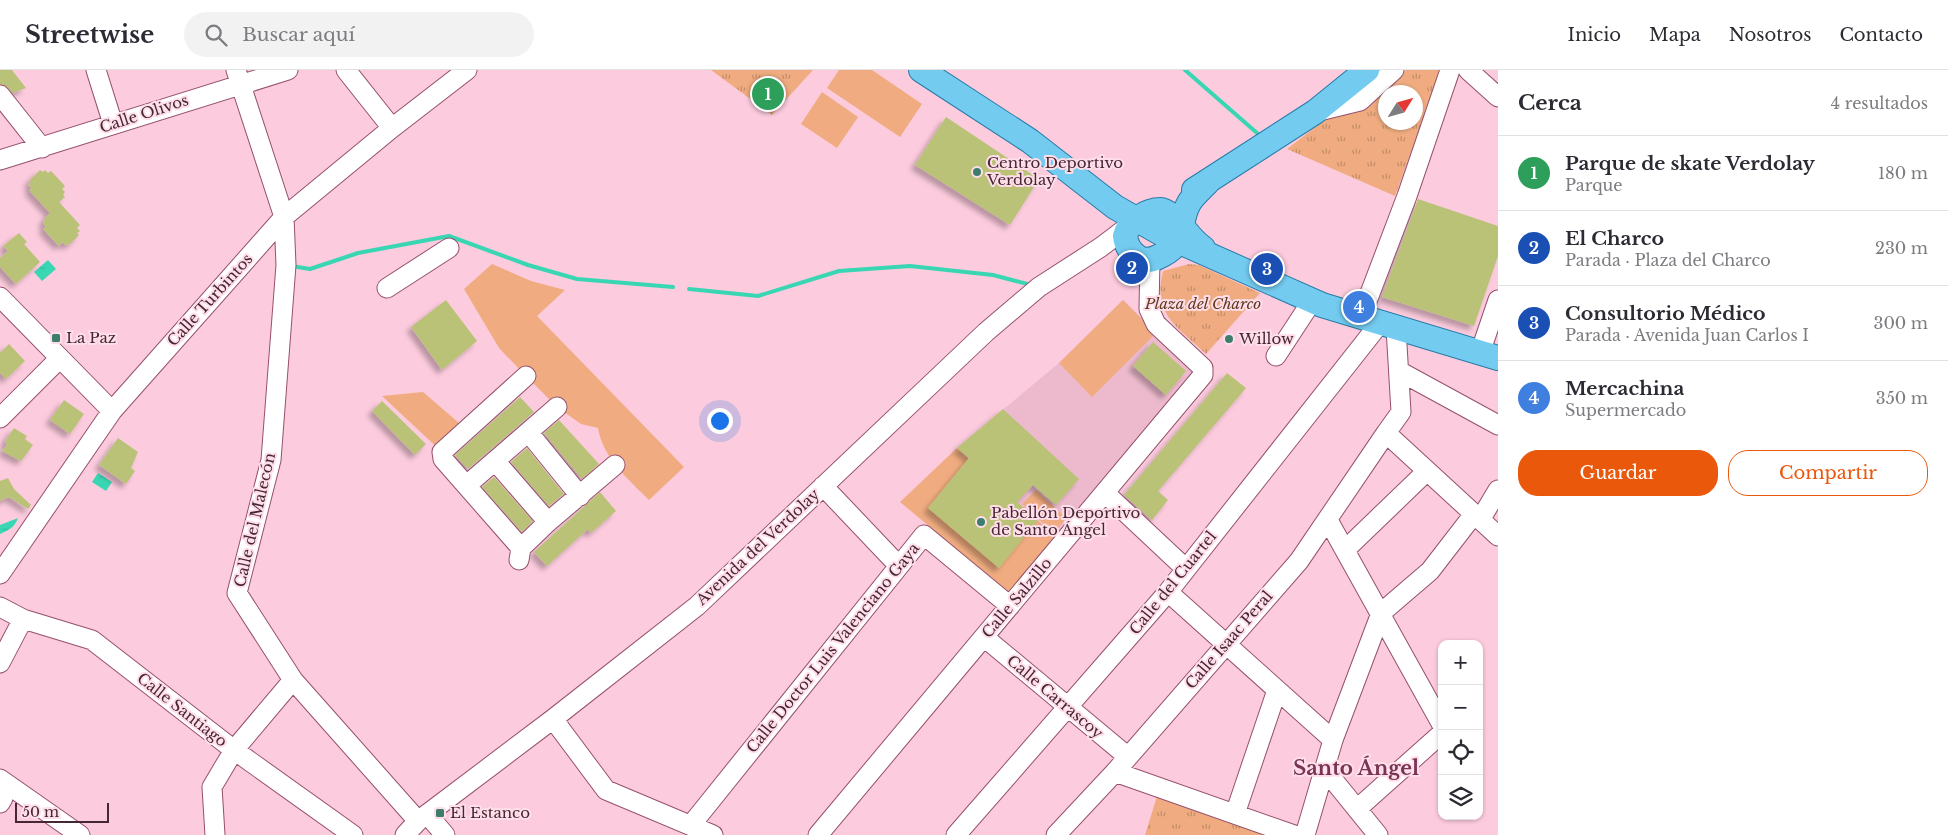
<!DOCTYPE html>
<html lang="es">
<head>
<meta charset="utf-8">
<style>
  :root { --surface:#fff; --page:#f2f2f3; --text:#2b2b33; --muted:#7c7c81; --line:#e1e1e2; --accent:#ea580c }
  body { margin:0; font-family:"Libre Baskerville",serif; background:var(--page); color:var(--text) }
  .controls { position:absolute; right:15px; bottom:15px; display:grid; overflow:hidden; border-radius:10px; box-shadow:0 1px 4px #0004 }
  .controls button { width:45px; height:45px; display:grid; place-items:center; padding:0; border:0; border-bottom:1px solid var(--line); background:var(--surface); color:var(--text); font:25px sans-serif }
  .compass { position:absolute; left:1378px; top:15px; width:45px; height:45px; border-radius:50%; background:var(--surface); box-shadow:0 1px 4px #0004; rotate:53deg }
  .scale { position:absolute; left:15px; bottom:12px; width:94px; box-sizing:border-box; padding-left:5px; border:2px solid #452633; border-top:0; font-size:14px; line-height:18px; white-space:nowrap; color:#452633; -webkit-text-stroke:4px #ffdeea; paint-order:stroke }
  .you { position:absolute; left:719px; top:350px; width:18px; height:18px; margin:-12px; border:4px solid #fff; border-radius:50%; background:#1a73e8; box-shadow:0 0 0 8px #1a73e833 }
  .badge { display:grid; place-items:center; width:32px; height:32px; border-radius:50%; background:var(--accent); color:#fff; font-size:16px; font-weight:700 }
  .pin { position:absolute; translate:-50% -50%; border:2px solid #fff; box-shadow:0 1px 5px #0006 }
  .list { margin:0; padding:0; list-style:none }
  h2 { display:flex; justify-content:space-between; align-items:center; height:65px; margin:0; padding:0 20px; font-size:21px }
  h2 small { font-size:16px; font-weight:400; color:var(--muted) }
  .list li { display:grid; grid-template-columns:32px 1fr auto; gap:15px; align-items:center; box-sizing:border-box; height:75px; padding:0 20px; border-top:1px solid var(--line) }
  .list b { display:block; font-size:19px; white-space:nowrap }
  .list p { margin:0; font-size:16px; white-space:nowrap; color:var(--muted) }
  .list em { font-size:16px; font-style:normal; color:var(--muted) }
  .actions { display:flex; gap:10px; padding:15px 20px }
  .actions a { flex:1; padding:11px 0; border:1px solid var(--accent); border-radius:20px; text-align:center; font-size:18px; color:var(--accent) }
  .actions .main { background:var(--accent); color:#fff }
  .icon { flex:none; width:28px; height:28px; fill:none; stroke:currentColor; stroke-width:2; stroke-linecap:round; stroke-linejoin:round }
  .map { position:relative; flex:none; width:1498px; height:765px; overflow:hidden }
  header { display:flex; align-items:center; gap:30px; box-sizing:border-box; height:70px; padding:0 25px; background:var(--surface); border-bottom:1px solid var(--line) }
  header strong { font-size:24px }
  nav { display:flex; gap:28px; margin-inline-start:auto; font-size:18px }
  .search { width:350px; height:45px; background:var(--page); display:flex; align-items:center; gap:12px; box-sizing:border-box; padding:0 18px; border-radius:28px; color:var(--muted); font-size:19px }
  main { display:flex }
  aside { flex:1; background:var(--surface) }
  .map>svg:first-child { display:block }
  .built { fill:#edbacd }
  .park { fill:url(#park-tufts); fill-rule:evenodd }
  .garden { fill:#f0ac80 }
  .water { fill:url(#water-ripples) }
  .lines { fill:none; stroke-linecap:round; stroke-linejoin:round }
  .stream { stroke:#39d6b3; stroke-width:4 }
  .building { fill:#bac277; filter:url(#shadow) }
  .minor-casing { stroke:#95506e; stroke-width:21 }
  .major-casing { stroke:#267ba7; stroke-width:26 }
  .minor { stroke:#fff; stroke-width:19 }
  .major { stroke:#73cbf0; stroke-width:24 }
  .poi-dot { fill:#3c7d6c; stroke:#ffdeea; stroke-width:2 }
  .labels { text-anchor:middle; stroke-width:4; stroke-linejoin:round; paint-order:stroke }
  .street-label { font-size:15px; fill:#452633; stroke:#ffdeea }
  .poi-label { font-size:15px; fill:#452633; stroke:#ffdeea; text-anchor:start }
  .park-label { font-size:15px; font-style:italic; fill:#603a20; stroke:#ffdeea }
  .district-label { font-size:20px; font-weight:bold; fill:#773553; stroke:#ffdeea }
</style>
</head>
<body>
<header>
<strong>Streetwise</strong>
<div class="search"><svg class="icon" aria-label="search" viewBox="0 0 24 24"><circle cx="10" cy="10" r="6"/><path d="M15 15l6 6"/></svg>Buscar aquí</div>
<nav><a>Inicio</a><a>Mapa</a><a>Nosotros</a><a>Contacto</a></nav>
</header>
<main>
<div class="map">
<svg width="1498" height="765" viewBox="0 0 1498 765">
  <defs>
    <pattern id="park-tufts" width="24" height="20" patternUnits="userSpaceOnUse" patternTransform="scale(1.25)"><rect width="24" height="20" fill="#f0ac80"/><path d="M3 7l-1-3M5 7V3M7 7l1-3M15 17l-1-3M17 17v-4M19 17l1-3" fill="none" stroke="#c48c69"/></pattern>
    <pattern id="water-ripples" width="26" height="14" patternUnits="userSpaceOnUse" patternTransform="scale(1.25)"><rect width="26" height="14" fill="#39d6b3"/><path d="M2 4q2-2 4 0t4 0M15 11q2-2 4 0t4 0" fill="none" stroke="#34b89a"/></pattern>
    <filter id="shadow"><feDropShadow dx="-4.5" dy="4.5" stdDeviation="2.5" flood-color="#0004"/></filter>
  </defs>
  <rect width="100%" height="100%" fill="#fccbdd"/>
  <!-- built -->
  <path class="built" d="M1123 230 1156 263 1203 305 1063 473 957 378 1059 293Z"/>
  <!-- park -->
  <path class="park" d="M711 0H813L772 45Z
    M1406 0H1441L1395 126 1287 79 1330 46 1364 35ZM1386 22H1416V52H1386Z
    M1189 194 1199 195 1260 223 1206 284C1178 257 1152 245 1163 201Z
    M1158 723 1277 765H1145Z"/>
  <!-- garden -->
  <path class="garden" d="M839 0H872L922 34 900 67 827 18Z
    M822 22 858 47 837 78 801 54Z
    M492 194 531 211 565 220 537 246 684 397 649 430C628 409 603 388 598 358L581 354 557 337 526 306 499 278 464 219Z
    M1123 230 1156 263 1092 327 1059 293Z
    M423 322 466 359 442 382 382 326Z
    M957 378 1063 473 1012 525 900 432Z
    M1036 420 1066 448 1054 463 1022 434Z"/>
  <!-- water -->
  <path class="water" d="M48 190 56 199 42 211 34 202Z
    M98 403 112 412 106 421 92 412Z
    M18 448C14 458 9 460 0 464V455Z"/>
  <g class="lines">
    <!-- stream -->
    <path class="stream" d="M1185 0 1257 63
      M291 196 310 199 358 183 449 166 528 195 577 209 673 217
      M689 219 758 226 839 201 910 196 993 205 1031 215"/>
  </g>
  <!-- building -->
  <path class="building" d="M0 0H12L26 18 13 23 5 15 0 14Z
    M946 47 1039 109 1010 155 915 95Z
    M40 100 43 102 45 100 48 103 51 101 65 116 62 119 65 122 63 125 65 127 59 132 80 155 77 158 80 161 77 163 79 165 70 174 65 175 63 172 59 176 43 159 46 157 43 153 45 151 44 149 50 143 29 120 32 118 28 115 31 113 29 111Z
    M1418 129 1498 156V186L1474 256 1382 227Z
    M19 163 27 172 24 174 40 192 16 214 0 197V188L8 181 3 176Z
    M446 230 477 271 442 300 411 257Z
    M1153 272 1186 301 1166 325 1133 296Z
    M9 274 25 291 6 309 0 303V283Z
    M1227 303 1246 318 1158 421 1168 430 1152 450 1124 425Z
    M520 327 534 342 468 399 455 385Z
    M64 330 84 344 70 364 50 350Z
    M382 331 426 374 415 385 372 341Z
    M1003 339 1079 409 1056 435 1033 415 1017 432 1038 450 999 498 928 438 969 388 957 378Z
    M559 350 599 394 582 409 544 363Z
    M14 358 27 366 25 369 33 375 21 391 2 381 7 375 5 371Z
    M118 368 138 382 131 398 135 401 126 414 99 395Z
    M527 378 564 424 549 436 511 392Z
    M494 407 533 451 522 462 482 417Z
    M8 408 14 419 31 435 28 439 9 427 0 431V411Z
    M600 422 616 441 591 463 588 459 547 496 534 482Z"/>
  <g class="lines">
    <!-- minor casing -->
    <g class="minor-casing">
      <path id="minor" d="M96 0 113 54
        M236 0 284 147 286 195 271 390 237 523 293 610 418 751
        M346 0 392 58
        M1468 0 1498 27
        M0 25 42 78
        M1319 41 1360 31 1394 0
        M0 90 288 0
        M387 218 449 178
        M0 227 112 341
        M1361 247 1407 126 1450 0
        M1396 258 1401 342 1386 363 1498 466
        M1480 283 1498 230
        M1276 286 1312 231
        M1399 301 1498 355
        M0 348 60 288
        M529 363 580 426
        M496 392 548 452
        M467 415 557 337
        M823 416 899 496
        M1106 424 1186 499
        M1328 450 1442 655
        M1480 450 1498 420
        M521 478 548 452 615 395
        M1345 480 1427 401
        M519 490 521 478 443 389 442 382 526 306
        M0 504 112 341 284 147 392 58 467 0
        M1168 522 1333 670
        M0 537 23 549 92 570 234 680 353 765
        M984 567 1127 686
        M0 593 23 549
        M553 649 606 720 713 765
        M1326 701 1378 765
        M1115 702 1294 765
        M0 709 80 765
        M0 721 3 728 0 733
        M1357 739 1442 663
        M427 744 445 765
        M1235 744 1277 620
        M691 755 924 465 1010 536
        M215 765 212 717 234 680 293 610
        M405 765 418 751 553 649 697 536 986 262 1039 217 1101 177 1130 155
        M818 765 1203 305V298L1156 254 1149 239 1150 189
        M956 765 1168 522 1380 253
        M1056 765 1115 702 1299 491 1386 363
        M1305 765 1333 670 1381 543 1430 501 1474 444"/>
    </g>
    <!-- major casing -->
    <g class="major-casing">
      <path id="major" d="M921 0 1030 71 1115 137 1164 165 1322 235 1498 288
        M1194 120 1315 42 1367 0
        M1203 178C1185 166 1180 146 1161 140 1146 140 1129 151 1125 166 1126 175 1131 183 1139 188 1145 191 1152 190 1158 187 1190 173 1176 156 1189 133 1193 126 1201 119 1207 113"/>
    </g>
    <!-- minor -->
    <use href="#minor" class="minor"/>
    <!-- major -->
    <use href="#major" class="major"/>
  </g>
  <!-- markers -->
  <g class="poi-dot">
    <circle cx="977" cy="102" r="5"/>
    <rect x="51" y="263" width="10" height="10" rx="2.5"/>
    <circle cx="1229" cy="269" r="5"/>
    <circle cx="981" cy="452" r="5"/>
    <rect x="435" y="738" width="10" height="10" rx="2.5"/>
  </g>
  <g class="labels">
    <!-- street labels -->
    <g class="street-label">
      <text transform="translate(144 44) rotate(-18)" y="5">Calle Olivos</text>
      <text transform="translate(210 230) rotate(-48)" y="5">Calle Turbintos</text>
      <text transform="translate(255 450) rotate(-77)" y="5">Calle del Malecón</text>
      <text transform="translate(758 477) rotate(-43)" y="5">Avenida del Verdolay</text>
      <text transform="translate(1173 513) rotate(-51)" y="5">Calle del Cuartel</text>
      <text transform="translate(1017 528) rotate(-50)" y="5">Calle Salzillo</text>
      <text transform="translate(1229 570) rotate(-49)" y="5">Calle Isaac Peral</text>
      <text transform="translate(833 578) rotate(-51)" y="5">Calle Doctor Luis Valenciano Gaya</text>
      <text transform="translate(1055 627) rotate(40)" y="5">Calle Carrascoy</text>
      <text transform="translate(182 640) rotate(38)" y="5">Calle Santiago</text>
    </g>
    <!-- poi labels -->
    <g class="poi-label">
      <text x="987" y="98">Centro Deportivo<tspan x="987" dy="17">Verdolay</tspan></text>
      <text x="66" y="273">La Paz</text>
      <text x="1239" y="274">Willow</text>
      <text x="991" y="448">Pabellón Deportivo<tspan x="991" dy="17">de Santo Ángel</tspan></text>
      <text x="450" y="748">El Estanco</text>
    </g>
    <!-- park labels -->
    <g class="park-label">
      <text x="1203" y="239">Plaza del Charco</text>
    </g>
    <!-- district labels -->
    <g class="district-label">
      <text x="1356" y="705">Santo Ángel</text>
    </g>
  </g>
</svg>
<div class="controls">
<button>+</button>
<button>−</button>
<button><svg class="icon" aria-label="locate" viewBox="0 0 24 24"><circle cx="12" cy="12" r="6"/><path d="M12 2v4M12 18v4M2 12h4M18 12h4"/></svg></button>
<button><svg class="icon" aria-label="layers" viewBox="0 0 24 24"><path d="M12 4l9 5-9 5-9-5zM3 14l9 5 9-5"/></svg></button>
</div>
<svg class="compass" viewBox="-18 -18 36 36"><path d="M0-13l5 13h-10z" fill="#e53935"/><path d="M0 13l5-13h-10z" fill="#7c7c81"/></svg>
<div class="scale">50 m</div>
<div class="you"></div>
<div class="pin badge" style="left:768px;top:24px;background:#2e9e5b">1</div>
<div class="pin badge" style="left:1132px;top:198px;background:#1a4fb4">2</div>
<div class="pin badge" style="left:1267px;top:199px;background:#1a4fb4">3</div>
<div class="pin badge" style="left:1359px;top:237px;background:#3f7fe0">4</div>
</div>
<aside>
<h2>Cerca<small>4 resultados</small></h2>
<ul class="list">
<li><span class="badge" style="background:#2e9e5b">1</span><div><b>Parque de skate Verdolay</b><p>Parque</p></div><em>180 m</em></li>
<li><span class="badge" style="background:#1a4fb4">2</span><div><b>El Charco</b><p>Parada · Plaza del Charco</p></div><em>230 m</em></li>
<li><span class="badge" style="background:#1a4fb4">3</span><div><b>Consultorio Médico</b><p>Parada · Avenida Juan Carlos I</p></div><em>300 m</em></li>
<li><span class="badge" style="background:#3f7fe0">4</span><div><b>Mercachina</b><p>Supermercado</p></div><em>350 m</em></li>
</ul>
<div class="actions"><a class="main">Guardar</a><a>Compartir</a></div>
</aside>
</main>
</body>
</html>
